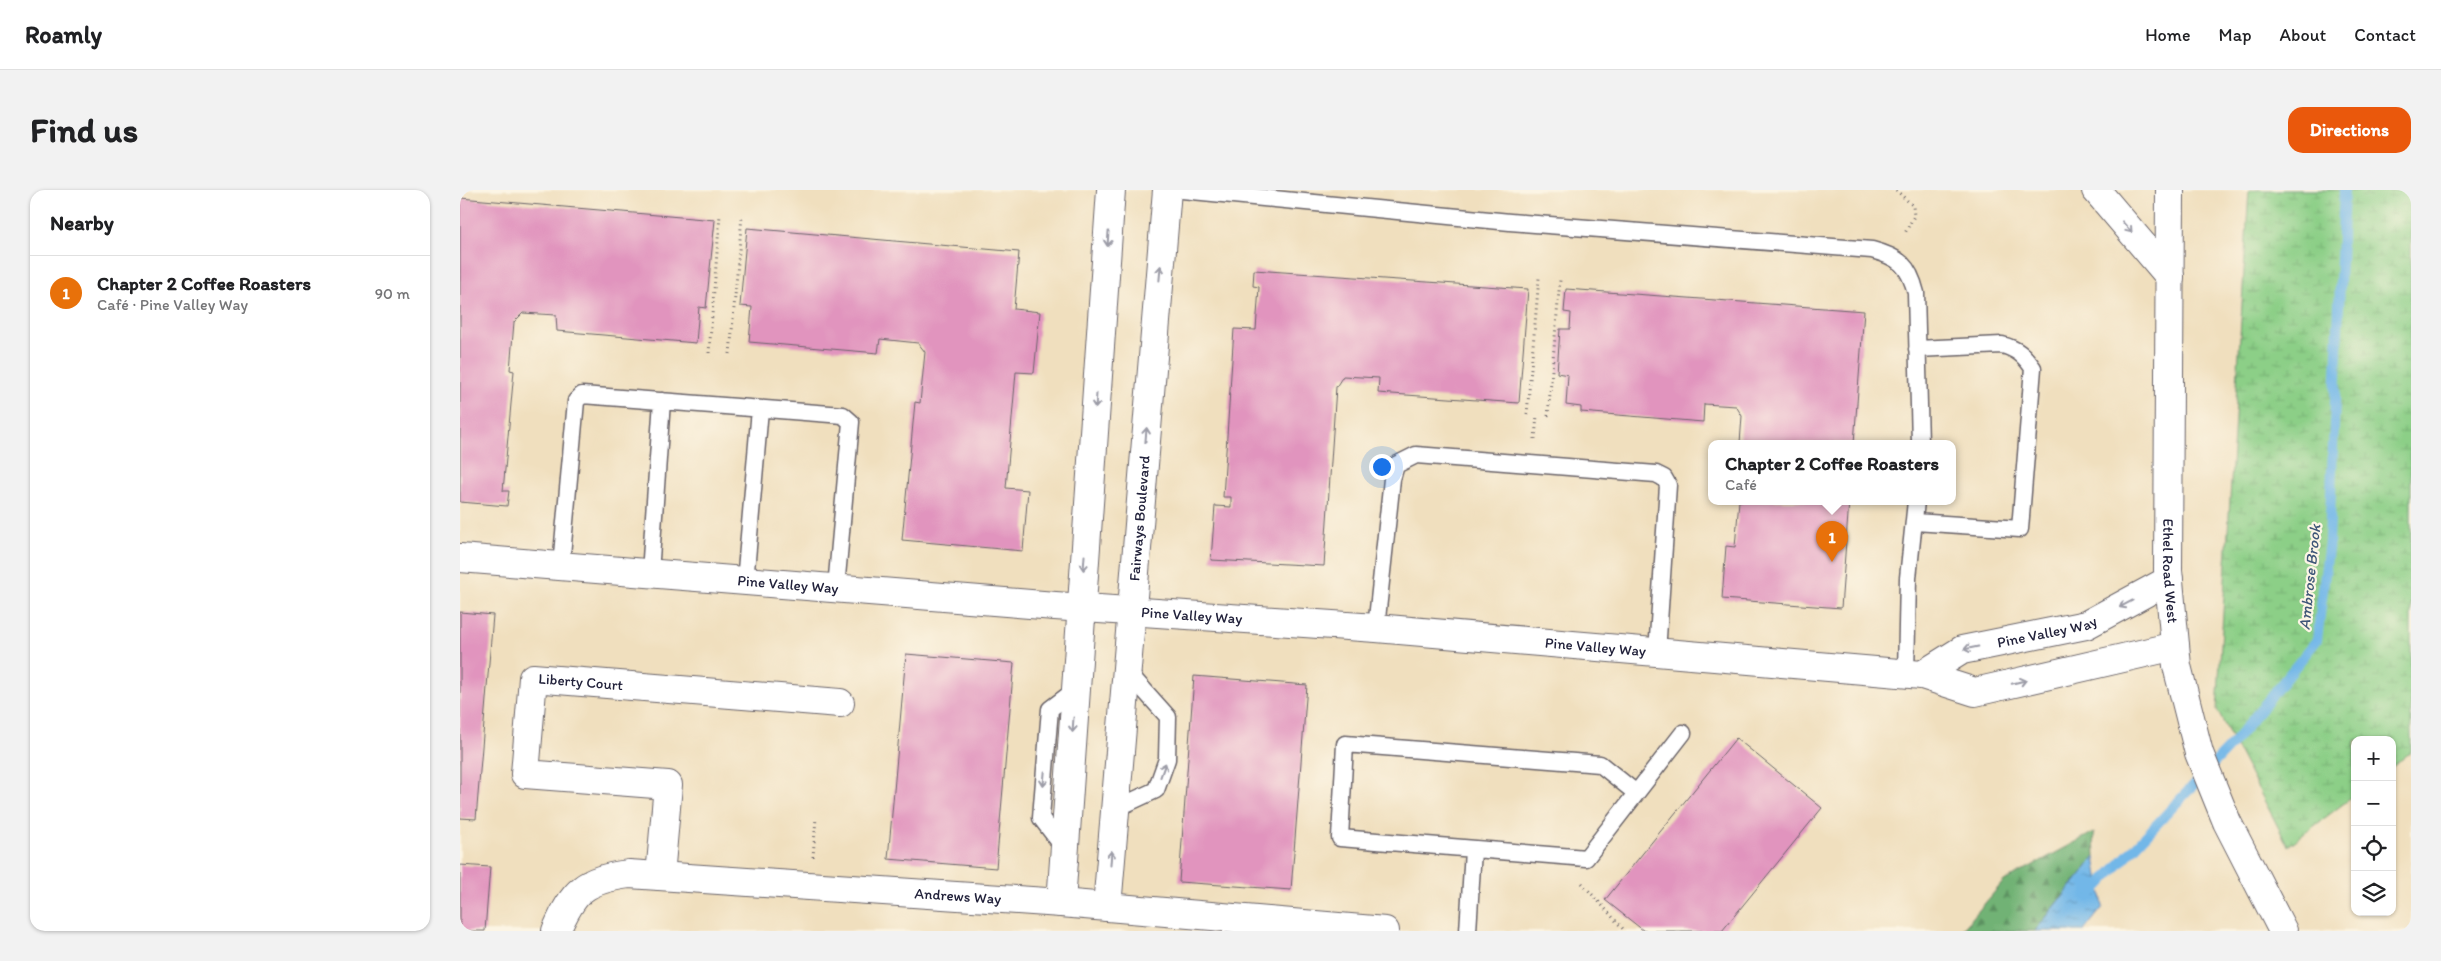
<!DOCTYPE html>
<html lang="en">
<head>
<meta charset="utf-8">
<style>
  :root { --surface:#fff; --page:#f2f2f2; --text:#202124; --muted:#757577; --line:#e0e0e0; --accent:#ea580c }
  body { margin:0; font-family:Itim,sans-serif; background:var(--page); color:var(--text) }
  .controls { position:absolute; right:15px; bottom:15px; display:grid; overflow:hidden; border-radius:10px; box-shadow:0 1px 4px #0004 }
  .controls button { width:45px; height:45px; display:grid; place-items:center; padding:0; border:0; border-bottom:1px solid var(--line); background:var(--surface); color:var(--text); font:25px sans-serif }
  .you { position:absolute; left:921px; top:276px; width:18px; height:18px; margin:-12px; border:4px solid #fff; border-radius:50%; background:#1a73e8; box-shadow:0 0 0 8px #1a73e833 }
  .badge { display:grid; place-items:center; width:32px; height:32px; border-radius:50%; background:var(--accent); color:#fff; font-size:16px; font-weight:700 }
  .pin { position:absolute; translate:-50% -41px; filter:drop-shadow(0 1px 2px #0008) }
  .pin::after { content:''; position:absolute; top:26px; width:18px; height:15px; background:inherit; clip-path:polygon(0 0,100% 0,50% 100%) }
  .popup { position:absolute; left:1248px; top:250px; width:248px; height:65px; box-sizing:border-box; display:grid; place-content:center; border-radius:10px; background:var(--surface); filter:drop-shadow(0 1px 4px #0005); font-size:16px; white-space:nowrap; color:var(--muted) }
  .popup b { font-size:19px; color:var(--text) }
  .popup::after { content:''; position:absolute; left:50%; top:100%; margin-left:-10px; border:10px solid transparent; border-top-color:var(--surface) }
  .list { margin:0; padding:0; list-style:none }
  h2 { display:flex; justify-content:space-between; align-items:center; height:65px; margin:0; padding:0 20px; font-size:21px }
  h2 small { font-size:16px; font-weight:400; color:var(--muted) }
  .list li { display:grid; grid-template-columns:32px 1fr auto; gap:15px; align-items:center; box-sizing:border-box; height:75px; padding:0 20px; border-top:1px solid var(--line) }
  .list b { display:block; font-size:19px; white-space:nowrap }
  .list p { margin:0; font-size:16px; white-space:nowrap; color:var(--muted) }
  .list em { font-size:16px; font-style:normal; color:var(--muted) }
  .icon { flex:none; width:28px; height:28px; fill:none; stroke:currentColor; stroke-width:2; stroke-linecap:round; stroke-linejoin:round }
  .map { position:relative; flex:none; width:1951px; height:741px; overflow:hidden; border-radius:15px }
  header { display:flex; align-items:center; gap:30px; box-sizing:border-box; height:70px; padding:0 25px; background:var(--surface); border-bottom:1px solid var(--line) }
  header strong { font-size:24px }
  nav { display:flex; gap:28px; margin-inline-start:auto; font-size:18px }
  .intro { display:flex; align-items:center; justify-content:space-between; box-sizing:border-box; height:120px; padding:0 30px }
  h1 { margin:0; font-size:35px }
  .button { padding:12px 22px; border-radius:15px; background:var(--accent); color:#fff; font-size:18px; font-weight:700 }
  main { display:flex; gap:30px; padding:0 30px }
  aside { flex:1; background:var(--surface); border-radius:15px; box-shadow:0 1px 4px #0004 }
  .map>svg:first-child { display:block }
  .forest { fill:url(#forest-firs); stroke:#4a6a58 }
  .wetland { fill:url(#wetland-marsh); stroke:#577861 }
  .water { fill:url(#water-ripples); stroke:#4a6c92 }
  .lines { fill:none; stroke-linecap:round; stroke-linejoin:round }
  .stream { stroke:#72b7e8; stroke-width:10 }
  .building { fill:#e194be }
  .service-casing { stroke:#6a6469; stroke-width:19 }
  .minor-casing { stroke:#6a6469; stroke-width:30 }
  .secondary-casing { stroke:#6a6469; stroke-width:30 }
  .path { stroke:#6a6469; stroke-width:3; stroke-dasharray:1 4; stroke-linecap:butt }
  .service { stroke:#fff; stroke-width:16 }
  .minor { stroke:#fff; stroke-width:28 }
  .secondary { stroke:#fff; stroke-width:28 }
  .oneway { stroke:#9c9ca7 }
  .labels { text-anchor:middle; stroke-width:4.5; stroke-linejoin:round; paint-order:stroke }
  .street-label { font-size:15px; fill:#22223b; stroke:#fcf5e5 }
  .water-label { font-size:16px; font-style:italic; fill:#3e5678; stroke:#fcf5e5 }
</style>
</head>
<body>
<header>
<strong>Roamly</strong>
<nav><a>Home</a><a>Map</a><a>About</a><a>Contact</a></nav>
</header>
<div class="intro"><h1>Find us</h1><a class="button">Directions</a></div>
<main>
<aside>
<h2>Nearby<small></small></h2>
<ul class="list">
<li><span class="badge" style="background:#e8710a">1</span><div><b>Chapter 2 Coffee Roasters</b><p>Café · Pine Valley Way</p></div><em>90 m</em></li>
</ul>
</aside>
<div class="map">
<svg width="1951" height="741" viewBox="0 0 1951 741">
  <defs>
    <pattern id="forest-firs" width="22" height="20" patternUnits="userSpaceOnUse" patternTransform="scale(1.25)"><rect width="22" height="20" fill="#71b274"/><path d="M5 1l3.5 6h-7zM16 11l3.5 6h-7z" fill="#5c9060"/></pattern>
    <pattern id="wetland-marsh" width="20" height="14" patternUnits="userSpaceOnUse" patternTransform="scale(1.25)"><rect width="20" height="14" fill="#8ccf87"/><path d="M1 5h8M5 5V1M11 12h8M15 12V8" fill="none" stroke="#78b175"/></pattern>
    <pattern id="water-ripples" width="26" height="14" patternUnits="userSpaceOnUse" patternTransform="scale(1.25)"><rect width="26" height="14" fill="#72b7e8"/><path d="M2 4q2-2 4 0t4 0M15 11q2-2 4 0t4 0" fill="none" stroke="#5d94bd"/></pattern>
  </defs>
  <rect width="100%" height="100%" fill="#fcf5e5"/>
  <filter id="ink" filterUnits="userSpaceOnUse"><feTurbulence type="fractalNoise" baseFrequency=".02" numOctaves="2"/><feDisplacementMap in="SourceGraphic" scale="10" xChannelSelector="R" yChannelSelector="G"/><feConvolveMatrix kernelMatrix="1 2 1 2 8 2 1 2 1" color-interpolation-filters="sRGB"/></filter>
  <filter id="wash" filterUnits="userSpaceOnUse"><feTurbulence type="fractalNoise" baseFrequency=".0096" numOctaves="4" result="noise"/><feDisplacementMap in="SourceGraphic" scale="20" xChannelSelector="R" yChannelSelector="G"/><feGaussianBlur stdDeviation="1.12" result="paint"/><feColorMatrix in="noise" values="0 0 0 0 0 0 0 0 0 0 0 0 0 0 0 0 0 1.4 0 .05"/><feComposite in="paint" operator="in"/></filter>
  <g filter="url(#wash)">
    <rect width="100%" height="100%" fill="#f0dfbe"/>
    <!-- forest -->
    <path class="forest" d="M1634 642 1635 667 1575 741H1501L1544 691Z"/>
    <!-- wetland -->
    <path class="wetland" d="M1789 0H1951V562L1932 577V550H1895V605L1828 656 1757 520Z"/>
    <!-- water -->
    <path class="water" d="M1635 667 1643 717 1624 741H1575Z"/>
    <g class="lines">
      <!-- stream -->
      <path class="stream" d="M1632 703 1774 552 1857 450 1869 351 1884 0"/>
    </g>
    <g id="blocks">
      <!-- building -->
      <path class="building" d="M0 8 255 30 246 118 239 117 236 153 97 141 96 125 63 123 54 132 50 180 54 181 43 301H49L47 316 0 312Z
        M287 38 559 62 554 119 580 122 574 183 556 182 546 298 568 300 563 361 442 350 455 212 460 213 465 162 458 153 420 149 418 163 289 152 292 117 280 116Z
        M794 80 1068 99 1059 213 918 203 919 188 883 186 876 197 864 376 751 370 755 316 771 317V307H763L774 139 796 140 799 97 793 96Z
        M1106 99 1404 121 1394 253H1280L1282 226 1276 216 1244 214 1243 232 1121 222V217L1106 215 1108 185 1097 183 1100 139H1110L1111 123 1104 122Z
        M1279 311H1389L1381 418 1262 409 1266 356 1275 357Z
        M0 422 33 425 16 629 0 628Z
        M446 464 554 473 536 678 428 669Z
        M734 486 847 495 831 700 719 692Z
        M1276 548 1362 618 1262 741H1184L1145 710Z
        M0 675 30 677 25 741H0Z"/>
    </g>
  </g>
  <g filter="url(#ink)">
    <use href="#blocks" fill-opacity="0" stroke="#6a6469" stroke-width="1"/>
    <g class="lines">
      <!-- service casing -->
      <g class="service-casing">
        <path id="service" d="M722 0 1050 32 1412 60C1439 67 1449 75 1456 103L1460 253
          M1455 332 1560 339 1573 178C1564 165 1557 159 1542 155L1457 159
          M101 376 116 211 122 205 383 225 391 232 376 398
          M190 383 202 211
          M285 392 300 219
          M916 438 932 289 936 275 956 265 1196 284 1204 288 1208 295 1197 463
          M1446 484 1448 388 1456 311
          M1176 603 1140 574 885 554 880 648 1126 668 1223 543
          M655 619 696 600 707 569 708 527 666 480
          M604 658 581 628 582 615 590 519 615 500
          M1008 741 1013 660"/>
      </g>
      <!-- minor casing -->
      <g class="minor-casing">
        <g id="minor">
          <path id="s1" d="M1710 0 1708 380 1717 476 1739 563 1767 632 1823 741"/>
          <path id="s2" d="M0 368 595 416 916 438 1462 485 1515 502 1715 456"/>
          <path id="s3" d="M1462 485 1502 460 1626 435 1709 390"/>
          <path id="s4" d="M200 686 208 595 65 584 73 488 380 513"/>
          <path d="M601 713 651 0"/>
          <path id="s5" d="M647 717 707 0"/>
          <path id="s6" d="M96 741C114 700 124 690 169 684L601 713 925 741"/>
        </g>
      </g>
      <!-- secondary casing -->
      <g class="secondary-casing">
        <path id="secondary" d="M1636 0 1710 87"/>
      </g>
      <!-- path -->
      <path class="path" d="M1436 0 1453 16 1454 26 1444 45
        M249 163 260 25
        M270 164 282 26
        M1067 224 1079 88
        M1088 226 1100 90
        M1075 249 1077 225
        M353 667 356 628
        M1122 693 1165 741"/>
      <!-- service -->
      <use href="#service" class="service"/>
      <!-- minor -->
      <use href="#minor" class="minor"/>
      <!-- secondary -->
      <use href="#secondary" class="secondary"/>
    </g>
    <!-- one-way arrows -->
    <defs><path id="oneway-shaft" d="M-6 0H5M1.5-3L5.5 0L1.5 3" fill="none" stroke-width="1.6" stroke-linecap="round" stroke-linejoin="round" transform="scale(1.25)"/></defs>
    <g class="oneway">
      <use href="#oneway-shaft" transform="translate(1667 37) rotate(49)"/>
      <use href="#oneway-shaft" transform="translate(648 49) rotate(94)"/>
      <use href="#oneway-shaft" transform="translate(700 83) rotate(-85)"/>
      <use href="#oneway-shaft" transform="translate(636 211) rotate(94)"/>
      <use href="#oneway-shaft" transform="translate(686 245) rotate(-85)"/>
      <use href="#oneway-shaft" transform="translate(624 373) rotate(94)"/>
      <use href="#oneway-shaft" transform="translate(1666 414) rotate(152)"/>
      <use href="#oneway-shaft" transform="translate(1511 458) rotate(169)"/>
      <use href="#oneway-shaft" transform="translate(1559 492) rotate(-13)"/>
      <use href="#oneway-shaft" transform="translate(613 535) rotate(94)"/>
      <use href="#oneway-shaft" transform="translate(703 580) rotate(-70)"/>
      <use href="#oneway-shaft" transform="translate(584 589) rotate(95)"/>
      <use href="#oneway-shaft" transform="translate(651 668) rotate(-86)"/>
    </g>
  </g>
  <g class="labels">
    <!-- street labels -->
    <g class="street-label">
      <text dy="5" stroke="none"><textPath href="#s5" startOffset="390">Fairways Boulevard</textPath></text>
      <text dy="5" stroke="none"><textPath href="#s1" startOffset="381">Ethel Road West</textPath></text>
      <text dy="5" stroke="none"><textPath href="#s2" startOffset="329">Pine Valley Way</textPath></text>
      <text dy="5" stroke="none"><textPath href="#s2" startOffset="734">Pine Valley Way</textPath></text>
      <text dy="5" stroke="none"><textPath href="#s3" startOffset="134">Pine Valley Way</textPath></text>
      <text dy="5" stroke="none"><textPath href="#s2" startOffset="1139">Pine Valley Way</textPath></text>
      <text dy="5" stroke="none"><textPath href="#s4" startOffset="379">Liberty Court</textPath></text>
      <text dy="5" stroke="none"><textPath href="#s6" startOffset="429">Andrews Way</textPath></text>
    </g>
    <!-- water labels -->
    <g class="water-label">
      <text transform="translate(1849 387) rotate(-84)" y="6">Ambrose Brook</text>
    </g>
  </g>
</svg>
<div class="controls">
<button>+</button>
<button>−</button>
<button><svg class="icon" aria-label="locate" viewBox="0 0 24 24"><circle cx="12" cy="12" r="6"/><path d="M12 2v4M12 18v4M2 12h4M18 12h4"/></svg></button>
<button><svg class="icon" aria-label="layers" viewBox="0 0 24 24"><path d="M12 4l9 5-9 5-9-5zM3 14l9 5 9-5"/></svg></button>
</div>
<div class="you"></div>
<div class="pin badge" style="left:1372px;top:372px;background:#e8710a">1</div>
<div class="popup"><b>Chapter 2 Coffee Roasters</b>Café</div>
</div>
</main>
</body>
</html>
